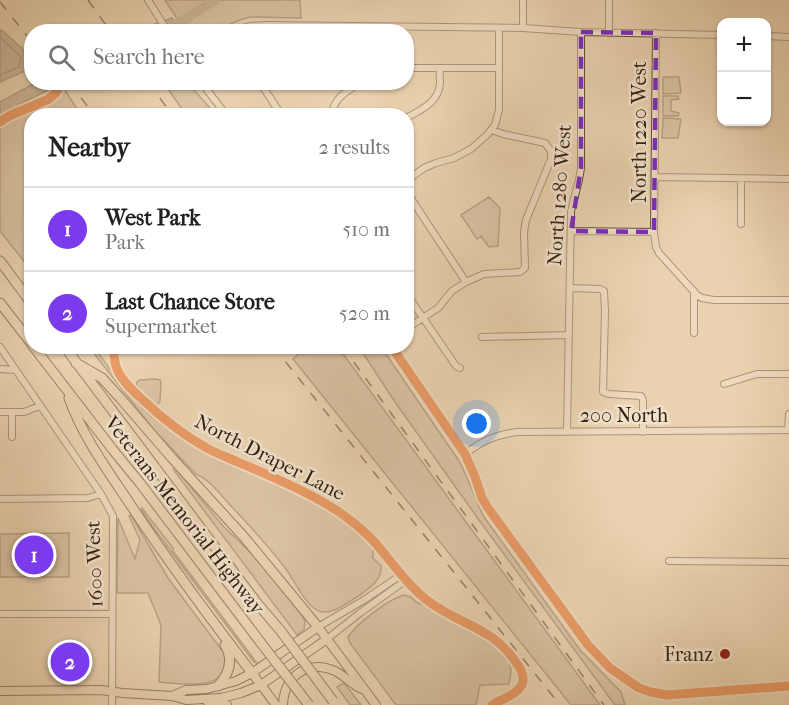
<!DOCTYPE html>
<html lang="en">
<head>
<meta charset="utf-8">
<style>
  :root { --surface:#fff; --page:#f6f6f6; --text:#202124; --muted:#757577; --line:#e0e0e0; --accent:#7c3aed }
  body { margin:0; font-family:"IM FELL French Canon",serif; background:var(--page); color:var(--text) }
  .controls { position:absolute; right:18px; top:18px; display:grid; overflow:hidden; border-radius:12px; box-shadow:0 2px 4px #0004 }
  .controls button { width:54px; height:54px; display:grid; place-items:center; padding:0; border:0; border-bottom:2px solid var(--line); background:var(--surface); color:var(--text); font:30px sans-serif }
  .you { position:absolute; left:477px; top:424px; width:21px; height:21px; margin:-15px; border:4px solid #fff; border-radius:50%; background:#1a73e8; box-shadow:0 0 0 9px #1a73e833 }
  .badge { display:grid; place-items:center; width:39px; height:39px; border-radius:50%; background:var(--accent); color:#fff; font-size:20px; font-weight:700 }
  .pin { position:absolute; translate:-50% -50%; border:3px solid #fff; box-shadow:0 2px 6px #0006 }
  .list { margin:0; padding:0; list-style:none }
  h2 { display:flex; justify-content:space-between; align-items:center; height:78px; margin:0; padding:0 24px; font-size:26px }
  h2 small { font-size:20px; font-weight:400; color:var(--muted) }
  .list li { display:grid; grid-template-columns:39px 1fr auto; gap:18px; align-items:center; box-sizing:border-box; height:84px; padding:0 24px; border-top:2px solid var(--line) }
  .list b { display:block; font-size:22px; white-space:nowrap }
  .list p { margin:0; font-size:20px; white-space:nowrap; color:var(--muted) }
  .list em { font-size:20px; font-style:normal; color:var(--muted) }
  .icon { flex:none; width:33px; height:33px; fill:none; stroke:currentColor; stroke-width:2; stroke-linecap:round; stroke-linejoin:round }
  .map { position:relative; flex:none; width:789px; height:705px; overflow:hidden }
  .search { position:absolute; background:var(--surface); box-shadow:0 2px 4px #0004; left:24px; top:24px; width:390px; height:66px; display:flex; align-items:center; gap:15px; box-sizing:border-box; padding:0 21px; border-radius:24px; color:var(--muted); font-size:22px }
  .panel { position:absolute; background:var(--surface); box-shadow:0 2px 4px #0004; left:24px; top:108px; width:390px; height:246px; border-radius:24px }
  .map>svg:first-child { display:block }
  .green { fill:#cbb495; stroke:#806a53; stroke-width:1.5 }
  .water { fill:#ac967a; stroke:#7c6750; stroke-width:1.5 }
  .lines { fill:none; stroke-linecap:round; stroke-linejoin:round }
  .shore { stroke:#705c46; stroke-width:1.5 }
  .river { stroke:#ac967a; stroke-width:10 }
  .minor-casing { stroke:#624d39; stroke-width:8 }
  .major-casing { stroke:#352111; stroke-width:10 }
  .highway-casing { stroke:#352111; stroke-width:11 }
  .minor { stroke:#f1e2cc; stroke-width:6 }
  .major { stroke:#ead2b0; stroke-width:8 }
  .highway { stroke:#ead2b0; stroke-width:9 }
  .rail { stroke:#352111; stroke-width:1.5; stroke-dasharray:10 10; stroke-linecap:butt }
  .highway-bridge-casing { stroke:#352111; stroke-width:11; stroke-linecap:butt }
  .highway-bridge { stroke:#ead2b0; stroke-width:9 }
  .cycleway-casing { stroke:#f1e2cc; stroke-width:13 }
  .cycleway { stroke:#e8590c; stroke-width:9 }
  .marked { fill:none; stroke:#7b2cbf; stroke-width:4.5; stroke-dasharray:12 8; stroke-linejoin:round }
  .poi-dot { fill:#8f2418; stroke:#f1e2cc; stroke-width:2 }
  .labels { text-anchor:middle; stroke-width:5; stroke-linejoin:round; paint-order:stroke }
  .street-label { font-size:20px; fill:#352111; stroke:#f1e2cc }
  .poi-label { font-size:20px; fill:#352111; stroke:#f1e2cc; text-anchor:end }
</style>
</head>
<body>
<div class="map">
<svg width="789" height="705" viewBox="0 0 789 705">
  <rect width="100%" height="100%" fill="#ead2b0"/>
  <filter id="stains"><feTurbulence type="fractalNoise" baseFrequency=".00333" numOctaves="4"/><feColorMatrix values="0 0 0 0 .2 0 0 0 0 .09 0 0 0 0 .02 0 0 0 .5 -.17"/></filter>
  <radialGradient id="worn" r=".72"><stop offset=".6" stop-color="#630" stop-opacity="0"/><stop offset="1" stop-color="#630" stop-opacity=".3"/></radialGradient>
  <!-- green -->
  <path class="green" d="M165 0H300L301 18 249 17 237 21 215 31H185Z
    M663 77H679L681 93 663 94Z
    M164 83H188L216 115H186Z
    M64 89 76 107 70 115 32 116 31 270 0 231V125L13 117 37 109Z
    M663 96H678L679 99 671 100V111L679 113 678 116H663Z
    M663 118 681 119 678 138H662Z
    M489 197 500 208 498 246 489 247 481 236 477 239 461 215Z
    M89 347H94C111 370 127 395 149 414 159 423 172 430 183 438 246 476 321 493 373 547V558L381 566C382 581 368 589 357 597 347 603 331 616 319 611 307 607 295 582 288 572 271 548 250 526 230 505 220 494 210 480 196 474L154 430Z
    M302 347H338L600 705H571L293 359 303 350Z
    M359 347H381L459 461C469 479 475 499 484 517L580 650 621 692 625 705H615L479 520 395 402Z
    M155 379 160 380 161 383 160 401 159 403 153 405C147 399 134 391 137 382L140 380Z
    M175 468 223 526 251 553 278 584 303 617 305 622 304 629 297 635 173 469Z
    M142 508 173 548V551L257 663 254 662 152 526 141 509Z
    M131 515 168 578 224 653C233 693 183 684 159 682L161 625 148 593H117L118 518 135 559 140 540 129 516Z
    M69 533V577H0V534Z
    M404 595 411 597 416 602 427 606 441 615 487 638 497 646 509 659 511 671 509 684 480 685 476 705H396L350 643 348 637C356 624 389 599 404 595Z
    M344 683 361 705H350L337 687Z"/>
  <!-- water -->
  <path class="water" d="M172 18 181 28 172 31 133 32Z
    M0 30 4 32 28 54 25 71 0 82Z
    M35 83H63L26 101 0 116V102Z"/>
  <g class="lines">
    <!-- shore -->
    <path class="shore" d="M0 37 21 57 19 67 0 75"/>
    <!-- river -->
    <path class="river" d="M161 32 184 20 215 0"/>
    <!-- minor casing -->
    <g class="minor-casing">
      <path id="minor" d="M148 0 168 32
        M523 0V28
        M609 0V33
        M230 32 249 26 266 25 523 28 581 32 722 35
        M656 33 654 232 656 247 659 253 697 295 702 298 714 300H789
        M766 36 789 37
        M406 68H499
        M201 82 227 116
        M263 82V87L282 116
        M331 116C334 97 347 91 362 82
        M406 118C421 110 439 102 440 83 440 78 439 73 440 68
        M656 177 789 179
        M741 179V224
        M406 181 424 168 436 163 454 158 471 149 487 135 495 125 499 110V28
        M406 191 466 282
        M571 231 654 232
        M570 288 600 289 604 291 605 311 603 392 609 394 641 396 643 400V432
        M694 291V333
        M406 293 456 366 460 368
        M406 329 438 308 452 291 466 282 484 274 520 272 525 268 524 232 526 220 551 159V151L545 143 503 134 492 130
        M482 337 569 335
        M113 346C114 354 114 362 117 369 122 381 133 391 143 400 162 418 182 434 205 447 215 453 227 457 238 462 268 475 300 488 328 505 345 515 365 531 377 545 396 567 412 592 437 607 466 626 494 630 515 661 519 666 524 674 523 681 521 694 501 699 492 705
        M391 346 465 454 475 477 482 498 488 508 588 645 610 668 639 688 651 692 667 695 789 686
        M0 347 101 494 113 516 112 705
        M0 369 15 370
        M724 384 757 374H789
        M0 412H24L40 406
        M788 430 789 414
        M567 432 571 211 579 180 581 168V32
        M12 437V412
        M465 454C482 441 495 435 517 432L789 430
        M0 499 88 498 101 494
        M669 561 789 562
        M0 614H112
        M318 627 364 600 401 575
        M327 639 360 613 406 580"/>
    </g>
    <!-- major casing -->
    <g class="major-casing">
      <path id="major" d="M252 673 276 705
        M0 691 101 690 122 693 172 696 186 700 221 698 241 693 261 685 327 639
        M172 696 186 690 207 689 236 681 252 673 318 627 376 705
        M208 702 227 705
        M283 705C284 676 308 659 335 671 345 676 352 685 362 689"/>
    </g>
    <!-- highway casing -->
    <g class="highway-casing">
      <path id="highway" d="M0 261 32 304
        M0 303 32 344
        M33 346 113 450 140 483 261 643
        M64 346 257 603 280 630
        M76 363 102 378 121 399 172 458 244 537 318 627
        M69 398C82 435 106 468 128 501 167 560 209 617 252 673
        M218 686C229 674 234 660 225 645"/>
    </g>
    <!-- minor -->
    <use href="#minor" class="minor"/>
    <!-- major -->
    <use href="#major" class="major"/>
    <!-- highway -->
    <use href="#highway" class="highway"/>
    <!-- rail -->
    <path class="rail" d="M88 0 111 32
      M0 2 32 42
      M69 82 95 116
      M148 82 173 116
      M273 346 560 705
      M342 346 604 705"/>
    <!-- highway-bridge casing -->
    <g class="highway-bridge-casing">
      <path id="highway-bridge" d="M280 630 333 701
        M261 643 309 705"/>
    </g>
    <!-- highway-bridge -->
    <use href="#highway-bridge" class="highway-bridge"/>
    <!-- cycleway casing -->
    <g class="cycleway-casing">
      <path id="cycleway" d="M0 122 9 116 49 99 56 93 60 85 67 82
        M113 346C114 354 114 362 117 369 122 381 133 391 143 400 162 418 182 434 205 447 215 453 227 457 238 462 268 475 300 488 328 505 345 515 365 531 377 545 396 567 412 592 437 607 466 626 494 630 515 661 519 666 524 674 523 681 521 694 501 699 492 705
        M391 346 465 454 475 477 482 498 488 508 588 645 610 668 639 688 651 692 667 695 789 686"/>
    </g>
    <!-- cycleway -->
    <use href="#cycleway" class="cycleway"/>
  </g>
  <!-- marked area -->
  <path d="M0 0H789V705H0ZM581 32 656 33 654 232 571 231 581 168Z" fill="#ead2b0" fill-opacity=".55" fill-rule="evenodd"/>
  <path class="marked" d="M581 32 656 33 654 232 571 231 581 168Z"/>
  <!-- markers -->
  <circle class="poi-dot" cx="725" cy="654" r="6"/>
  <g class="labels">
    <!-- street labels -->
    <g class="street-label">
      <text transform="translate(639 132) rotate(-90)" y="7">North 1220 West</text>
      <text transform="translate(559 195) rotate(-86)" y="7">North 1280 West</text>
      <text x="624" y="422">200 North</text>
      <text transform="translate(270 457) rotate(27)" y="7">North Draper Lane</text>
      <text transform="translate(185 515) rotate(52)" y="7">Veterans Memorial Highway</text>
      <text transform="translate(94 564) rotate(-92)" y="7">1600 West</text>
    </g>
    <!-- poi labels -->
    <g class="poi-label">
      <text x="713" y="661">Franz</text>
    </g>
  </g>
  <rect width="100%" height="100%" filter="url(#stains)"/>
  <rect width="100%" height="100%" fill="url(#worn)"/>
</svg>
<div class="controls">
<button>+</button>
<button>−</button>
</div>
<div class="you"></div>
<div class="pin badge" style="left:34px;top:555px">1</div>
<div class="pin badge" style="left:70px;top:662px">2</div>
<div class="search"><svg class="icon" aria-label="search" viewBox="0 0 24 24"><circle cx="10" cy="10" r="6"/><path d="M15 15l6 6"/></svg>Search here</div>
<section class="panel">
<h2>Nearby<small>2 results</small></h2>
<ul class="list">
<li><span class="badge">1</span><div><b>West Park</b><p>Park</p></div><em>510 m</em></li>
<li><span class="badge">2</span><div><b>Last Chance Store</b><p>Supermarket</p></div><em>520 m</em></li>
</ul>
</section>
</div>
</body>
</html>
